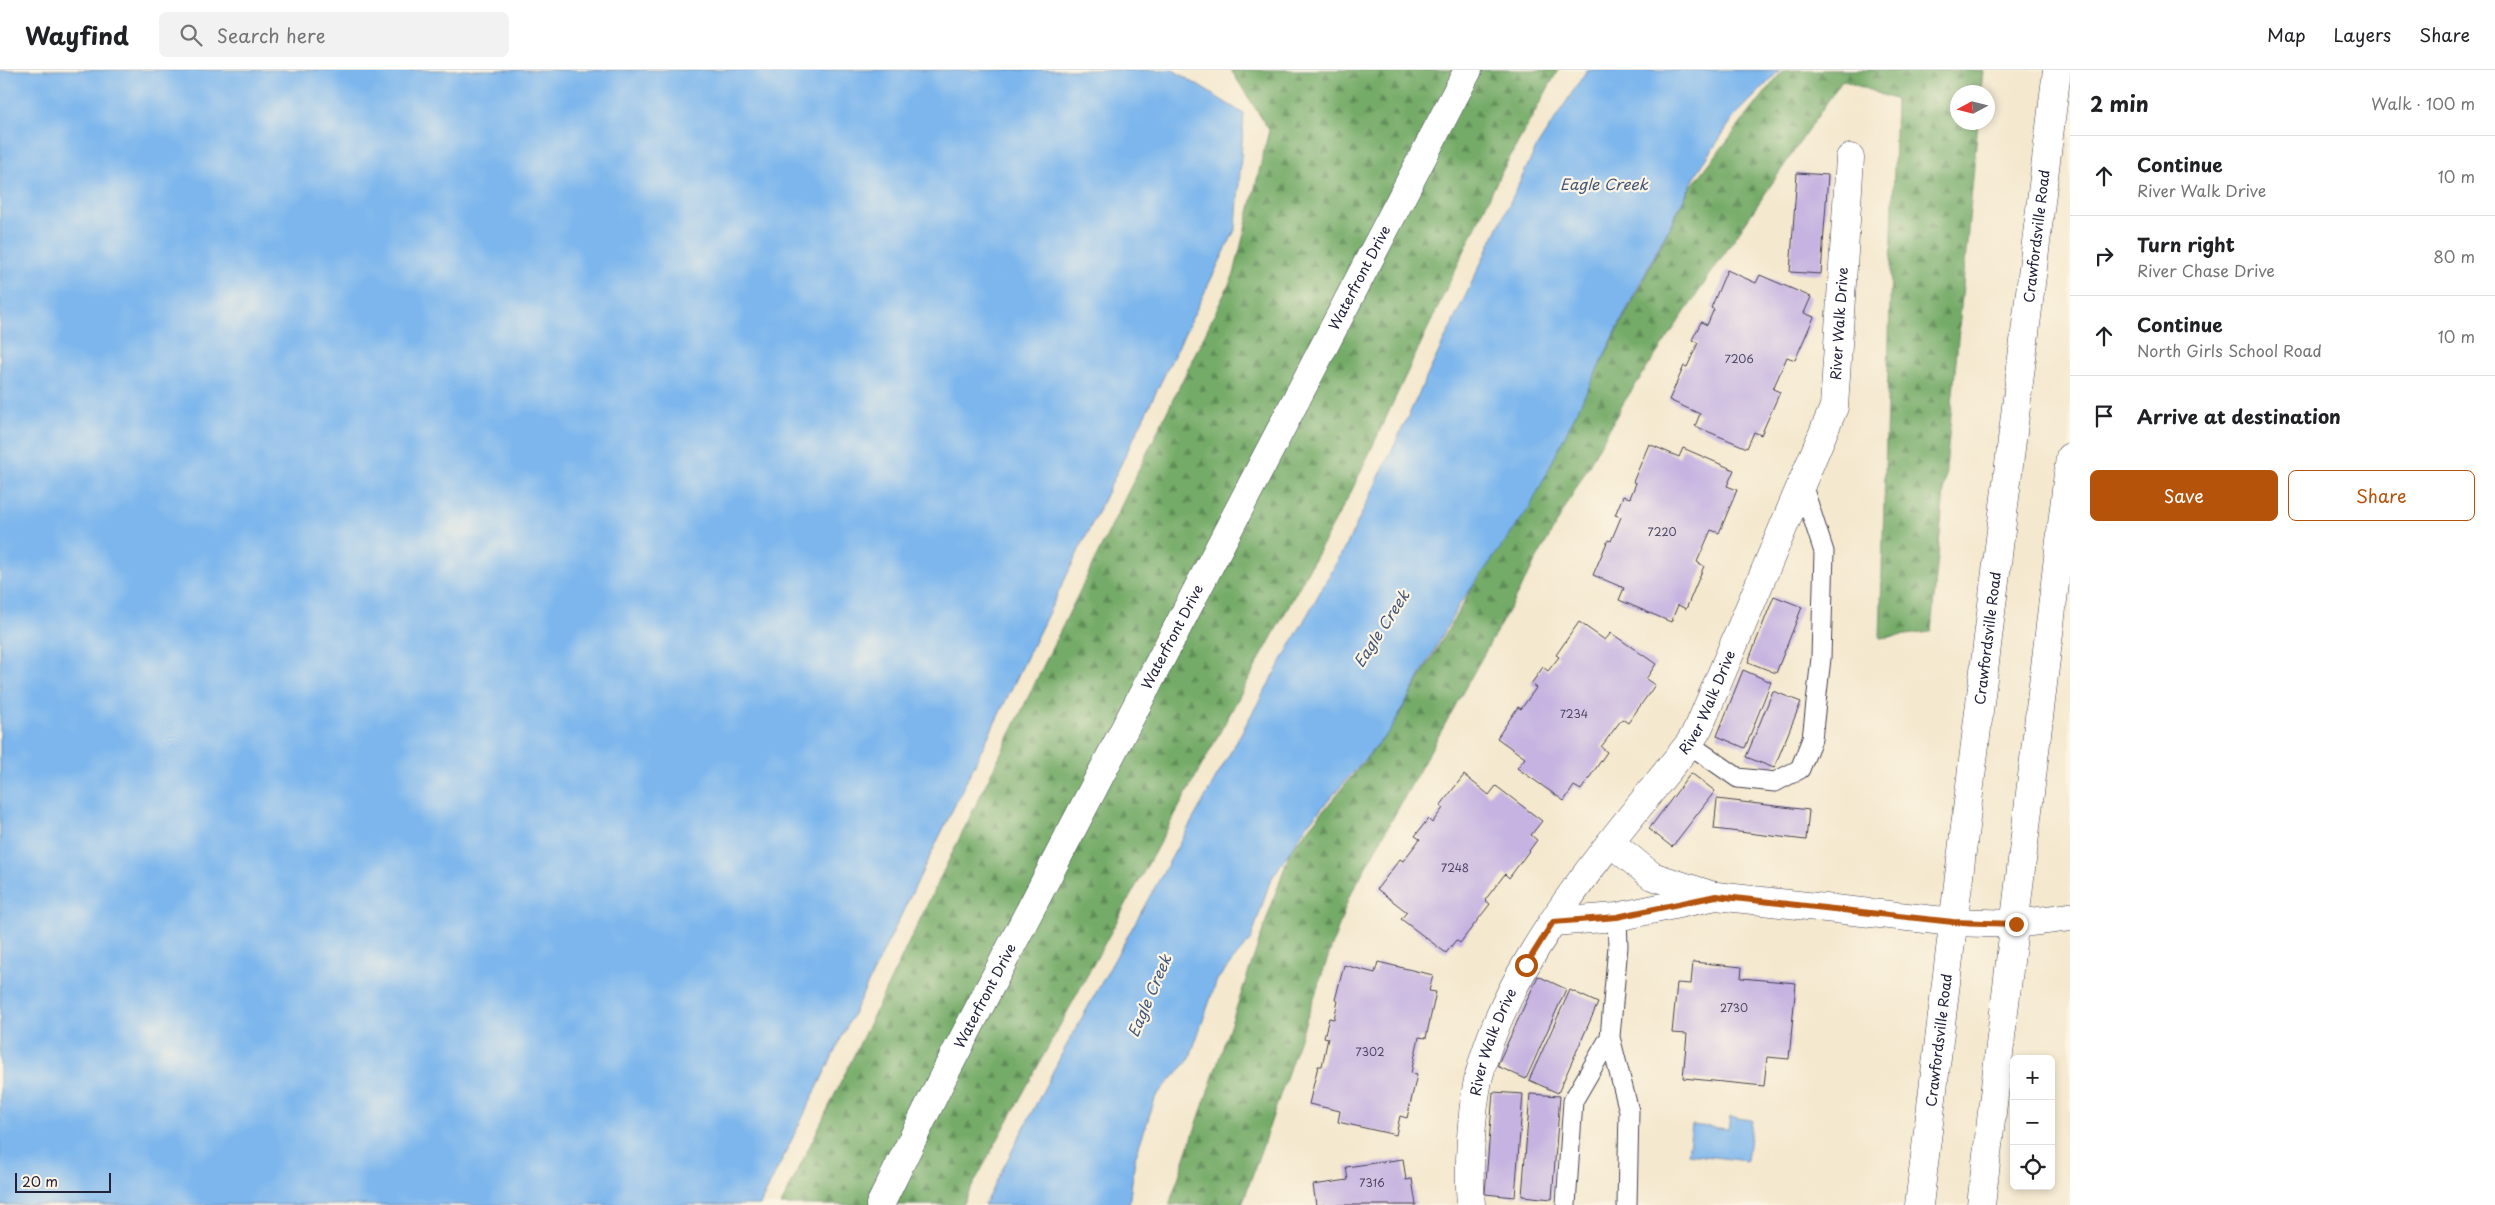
<!DOCTYPE html>
<html lang="en">
<head>
<meta charset="utf-8">
<style>
  :root { --surface:#fff; --page:#f2f2f2; --text:#202124; --muted:#757577; --line:#e0e0e0; --accent:#b45309 }
  body { margin:0; font-family:"Playpen Sans",sans-serif; background:var(--page); color:var(--text) }
  .controls { position:absolute; right:15px; bottom:15px; display:grid; overflow:hidden; border-radius:8px; box-shadow:0 2px 8px #0003 }
  .controls button { width:45px; height:45px; display:grid; place-items:center; padding:0; border:0; border-bottom:1px solid var(--line); background:var(--surface); color:var(--text); font:25px sans-serif }
  .compass { position:absolute; left:1950px; top:15px; width:45px; height:45px; border-radius:50%; background:var(--surface); box-shadow:0 2px 8px #0003; rotate:263deg }
  .scale { position:absolute; left:15px; bottom:12px; width:96px; box-sizing:border-box; padding-left:5px; border:2px solid #22223b; border-top:0; font-size:14px; line-height:18px; white-space:nowrap; color:#22223b; -webkit-text-stroke:4px #fcf5e5; paint-order:stroke }
  .stop { position:absolute; width:15px; height:15px; margin:-11px; border:4px solid #b45309; border-radius:50%; background:#fff }
  .stop.end { background:#b45309; border-color:#fff; box-shadow:0 1px 5px #0008 }
  .list { margin:0; padding:0; list-style:none }
  h2 { display:flex; justify-content:space-between; align-items:center; height:65px; margin:0; padding:0 20px; font-size:21px }
  h2 small { font-size:16px; font-weight:400; color:var(--muted) }
  .list li { display:grid; grid-template-columns:32px 1fr auto; gap:15px; align-items:center; box-sizing:border-box; height:80px; padding:0 20px; border-top:1px solid var(--line) }
  .list b { display:block; font-size:19px; white-space:nowrap }
  .list p { margin:0; font-size:16px; white-space:nowrap; color:var(--muted) }
  .list em { font-size:16px; font-style:normal; color:var(--muted) }
  .actions { display:flex; gap:10px; padding:15px 20px }
  .actions a { flex:1; padding:11px 0; border:1px solid var(--accent); border-radius:8px; text-align:center; font-size:18px; color:var(--accent) }
  .actions .main { background:var(--accent); color:#fff }
  .icon { flex:none; width:28px; height:28px; fill:none; stroke:currentColor; stroke-width:2; stroke-linecap:round; stroke-linejoin:round }
  .map { position:relative; flex:none; width:2070px; height:1135px; overflow:hidden }
  header { display:flex; align-items:center; gap:30px; box-sizing:border-box; height:70px; padding:0 25px; background:var(--surface); border-bottom:1px solid var(--line) }
  header strong { font-size:24px }
  nav { display:flex; gap:28px; margin-inline-start:auto; font-size:18px }
  .search { width:350px; height:45px; background:var(--page); display:flex; align-items:center; gap:12px; box-sizing:border-box; padding:0 18px; border-radius:8px; color:var(--muted); font-size:19px }
  main { display:flex }
  aside { flex:1; background:var(--surface) }
  .map>svg:first-child { display:block }
  .forest { fill:url(#forest-firs); stroke:#4b6652 }
  .water { fill:#7cb6ed; stroke:#4f6c94 }
  .building { fill:#c6b3e1 }
  .lines { fill:none; stroke-linecap:round; stroke-linejoin:round }
  .service-casing { stroke:#424051; stroke-width:21 }
  .minor-casing { stroke:#424051; stroke-width:29 }
  .secondary-casing { stroke:#424051; stroke-width:29 }
  .primary-casing { stroke:#424051; stroke-width:29 }
  .service { stroke:#fff; stroke-width:19 }
  .minor { stroke:#fff; stroke-width:28 }
  .secondary { stroke:#fff; stroke-width:28 }
  .primary { stroke:#fff; stroke-width:28 }
  .route { stroke:#b45309; stroke-width:6 }
  .labels { text-anchor:middle; stroke-width:4.5; stroke-linejoin:round; paint-order:stroke }
  .number-label { font-size:11px; fill:#4b4664 }
  .street-label { font-size:14px; fill:#22223b; stroke:#fcf5e5 }
  .water-label { font-size:15px; font-style:italic; fill:#425679; stroke:#fcf5e5 }
</style>
</head>
<body>
<header>
<strong>Wayfind</strong>
<div class="search"><svg class="icon" aria-label="search" viewBox="0 0 24 24"><circle cx="10" cy="10" r="6"/><path d="M15 15l6 6"/></svg>Search here</div>
<nav><a>Map</a><a>Layers</a><a>Share</a></nav>
</header>
<main>
<div class="map">
<svg width="2070" height="1135" viewBox="0 0 2070 1135">
  <defs>
    <pattern id="forest-firs" width="22" height="20" patternUnits="userSpaceOnUse" patternTransform="scale(1.25)"><rect width="22" height="20" fill="#74ab68"/><path d="M5 1l3.5 6h-7zM16 11l3.5 6h-7z" fill="#5f8b57"/></pattern>
  </defs>
  <rect width="100%" height="100%" fill="#fcf5e5"/>
  <filter id="ink" filterUnits="userSpaceOnUse"><feTurbulence type="fractalNoise" baseFrequency=".02" numOctaves="2"/><feDisplacementMap in="SourceGraphic" scale="10" xChannelSelector="R" yChannelSelector="G"/><feConvolveMatrix kernelMatrix="1 2 1 2 8 2 1 2 1" color-interpolation-filters="sRGB"/></filter>
  <filter id="wash" filterUnits="userSpaceOnUse"><feTurbulence type="fractalNoise" baseFrequency=".0096" numOctaves="4" result="noise"/><feDisplacementMap in="SourceGraphic" scale="20" xChannelSelector="R" yChannelSelector="G"/><feGaussianBlur stdDeviation="1.12" result="paint"/><feColorMatrix in="noise" values="0 0 0 0 0 0 0 0 0 0 0 0 0 0 0 0 0 1.4 0 .05"/><feComposite in="paint" operator="in"/></filter>
  <g filter="url(#wash)">
    <rect width="100%" height="100%" fill="#f4e8ce"/>
    <!-- forest -->
    <path class="forest" d="M1231 0H1558L1499 107 1352 420 962 1135H781L1234 204 1269 60Z
      M1783 0H1983L1981 22H1958V52L1978 53 1931 562 1880 568 1896 30 1842 10 1624 332 1349 827 1242 1135H1169L1290 781 1391 659 1601 293 1690 118Z"/>
    <!-- water -->
    <path class="water" d="M0 0H1173L1244 44 1236 158 760 1135H0Z
      M1587 0H1780L1734 47 1697 103 1632 229 1530 437 1459 535 1391 659 1307 755 1270 811 1251 869 1217 910 1189 990 1156 1026 1135 1088 1129 1135H984L1065 978 1348 472 1536 78Z
      M1730 1047 1752 1050 1747 1091 1688 1084 1692 1055 1728 1059Z"/>
    <g id="blocks">
      <!-- building -->
      <path class="building" d="M1797 103 1828 105 1821 204 1790 202Z
        M1727 200 1756 213 1760 205 1811 227 1804 243 1814 247 1795 290 1787 287 1773 319 1780 322 1761 365 1754 362 1747 378 1695 356 1700 344 1669 330 1684 296 1687 297 1698 273 1692 270 1701 252 1707 255 1714 239 1711 238Z
        M1649 374 1679 387 1683 378 1734 400 1727 416 1737 420 1719 463 1711 460 1697 492 1704 496 1686 539 1678 535 1671 552 1619 530 1624 518 1593 505 1608 470 1611 471 1621 447 1615 445 1623 426 1630 428 1636 413 1633 412Z
        M1774 526 1802 537 1776 603 1748 592Z
        M1579 552 1605 570 1611 563 1656 594 1646 609 1655 615 1628 653 1622 649 1601 677 1607 682 1581 720 1574 716 1564 731 1517 698 1525 688 1497 668 1518 637 1521 639 1536 618 1531 614 1543 597 1548 601 1559 587 1556 585Z
        M1743 600 1771 612 1745 678 1717 666Z
        M1773 621 1801 632 1774 698 1746 687Z
        M1691 703 1715 721 1672 777 1649 759Z
        M1464 705 1489 725 1496 716 1542 751 1531 765 1537 770 1509 808 1505 804 1485 830 1490 834 1460 873 1456 870 1446 883 1401 849 1407 842 1377 819 1400 789 1403 791 1420 769 1415 766 1428 749 1432 753 1443 738 1440 736Z
        M1717 729 1809 740 1806 770 1714 759Z
        M1378 892 1433 905 1429 921 1436 922 1426 968 1419 967 1411 1003 1417 1005 1407 1048 1400 1046 1396 1065 1338 1052 1340 1041 1309 1034 1318 996H1322L1328 968 1324 967 1329 948 1334 949 1338 931 1335 930 1344 895 1375 903Z
        M1693 892 1742 897 1741 908 1796 913 1789 989 1767 987 1764 1016 1683 1008 1687 964 1672 963 1677 913 1691 914Z
        M1538 906 1566 919 1526 1009 1497 996Z
        M1570 920 1598 933 1558 1023 1529 1010Z
        M1493 1022 1523 1024 1515 1127 1485 1124Z
        M1530 1024 1560 1026 1552 1129 1522 1126Z
        M1403 1089 1406 1110 1412 1109 1416 1135H1316L1313 1115 1348 1110 1346 1097Z"/>
    </g>
  </g>
  <g filter="url(#ink)">
    <use href="#blocks" fill-opacity="0" stroke="#424051" stroke-width="1"/>
    <g class="lines">
      <!-- service casing -->
      <g class="service-casing">
        <path id="service" d="M1689 674 1738 708 1775 712 1800 699 1812 669 1821 588 1824 482 1802 414
          M1617 847 1618 876 1610 967 1629 1041 1627 1135
          M1566 1135 1573 1031 1610 967"/>
      </g>
      <!-- minor casing -->
      <g class="minor-casing">
        <g id="minor">
          <path d="M1611 773 1652 806 1714 826"/>
          <path d="M1553 852 1617 847 1716 826 1953 852"/>
          <path id="s1" d="M880 1135 944 1005 1468 0"/>
          <path id="s2" d="M1471 1135C1468 1101 1471 1040 1479 1006 1508 887 1614 769 1689 674L1699 657 1834 337 1850 88"/>
        </g>
      </g>
      <!-- secondary casing -->
      <g class="secondary-casing">
        <path id="secondary" d="M1953 852 2015 854 2070 847"/>
      </g>
      <!-- primary casing -->
      <g class="primary-casing">
        <g id="primary">
          <path id="s3" d="M1919 1135 2057 0"/>
          <path d="M1981 1135 2070 387"/>
        </g>
      </g>
      <!-- service -->
      <use href="#service" class="service"/>
      <!-- minor -->
      <use href="#minor" class="minor"/>
      <!-- secondary -->
      <use href="#secondary" class="secondary"/>
      <!-- primary -->
      <use href="#primary" class="primary"/>
    </g>
  </g>
  <g class="lines" filter="url(#ink)">
    <!-- route -->
    <path class="route" d="M1526 895 1553 852 1617 847 1716 826 1953 852 2016 854"/>
  </g>
  <g class="labels">
    <!-- number labels -->
    <g class="number-label">
      <text x="1739" y="293">7206</text>
      <text x="1662" y="466">7220</text>
      <text x="1574" y="648">7234</text>
      <text x="1455" y="802">7248</text>
      <text x="1734" y="942">2730</text>
      <text x="1370" y="986">7302</text>
      <text x="1372" y="1117">7316</text>
    </g>
    <!-- street labels -->
    <g class="street-label">
      <text dy="5" stroke="none"><textPath href="#s3" startOffset="976">Crawfordsville Road</textPath></text>
      <text dy="5" stroke="none"><textPath href="#s1" startOffset="1044">Waterfront Drive</textPath></text>
      <text dy="5" stroke="none"><textPath href="#s2" startOffset="976">River Walk Drive</textPath></text>
      <text dy="5" stroke="none"><textPath href="#s1" startOffset="639">Waterfront Drive</textPath></text>
      <text dy="5" stroke="none"><textPath href="#s3" startOffset="571">Crawfordsville Road</textPath></text>
      <text dy="5" stroke="none"><textPath href="#s2" startOffset="571">River Walk Drive</textPath></text>
      <text dy="5" stroke="none"><textPath href="#s1" startOffset="234">Waterfront Drive</textPath></text>
      <text dy="5" stroke="none"><textPath href="#s3" startOffset="166">Crawfordsville Road</textPath></text>
      <text dy="5" stroke="none"><textPath href="#s2" startOffset="166">River Walk Drive</textPath></text>
    </g>
    <!-- water labels -->
    <g class="water-label">
      <text x="1604" y="120">Eagle Creek</text>
      <text transform="translate(1382 559) rotate(-57)" y="5">Eagle Creek</text>
      <text transform="translate(1150 926) rotate(-67)" y="5">Eagle Creek</text>
    </g>
  </g>
</svg>
<div class="controls">
<button>+</button>
<button>−</button>
<button><svg class="icon" aria-label="locate" viewBox="0 0 24 24"><circle cx="12" cy="12" r="6"/><path d="M12 2v4M12 18v4M2 12h4M18 12h4"/></svg></button>
</div>
<svg class="compass" viewBox="-18 -18 36 36"><path d="M0-13l5 13h-10z" fill="#e53935"/><path d="M0 13l5-13h-10z" fill="#757577"/></svg>
<div class="scale">20 m</div>
<div class="stop" style="left:1526px;top:895px"></div>
<div class="stop end" style="left:2016px;top:854px"></div>
</div>
<aside>
<h2>2 min<small>Walk · 100 m</small></h2>
<ul class="list">
<li><svg class="icon" aria-label="ahead" viewBox="0 0 24 24"><path d="M12 20V5M6 11l6-6 6 6"/></svg><div><b>Continue</b><p>River Walk Drive</p></div><em>10 m</em></li>
<li><svg class="icon" aria-label="right" viewBox="0 0 24 24"><path d="M7 20v-9h11M14 6l5 5-5 5"/></svg><div><b>Turn right</b><p>River Chase Drive</p></div><em>80 m</em></li>
<li><svg class="icon" aria-label="ahead" viewBox="0 0 24 24"><path d="M12 20V5M6 11l6-6 6 6"/></svg><div><b>Continue</b><p>North Girls School Road</p></div><em>10 m</em></li>
<li><svg class="icon" aria-label="arrive" viewBox="0 0 24 24"><path d="M6 21V4h12l-3 4 3 4H6"/></svg><div><b>Arrive at destination</b></div></li>
</ul>
<div class="actions"><a class="main">Save</a><a>Share</a></div>
</aside>
</main>
</body>
</html>
